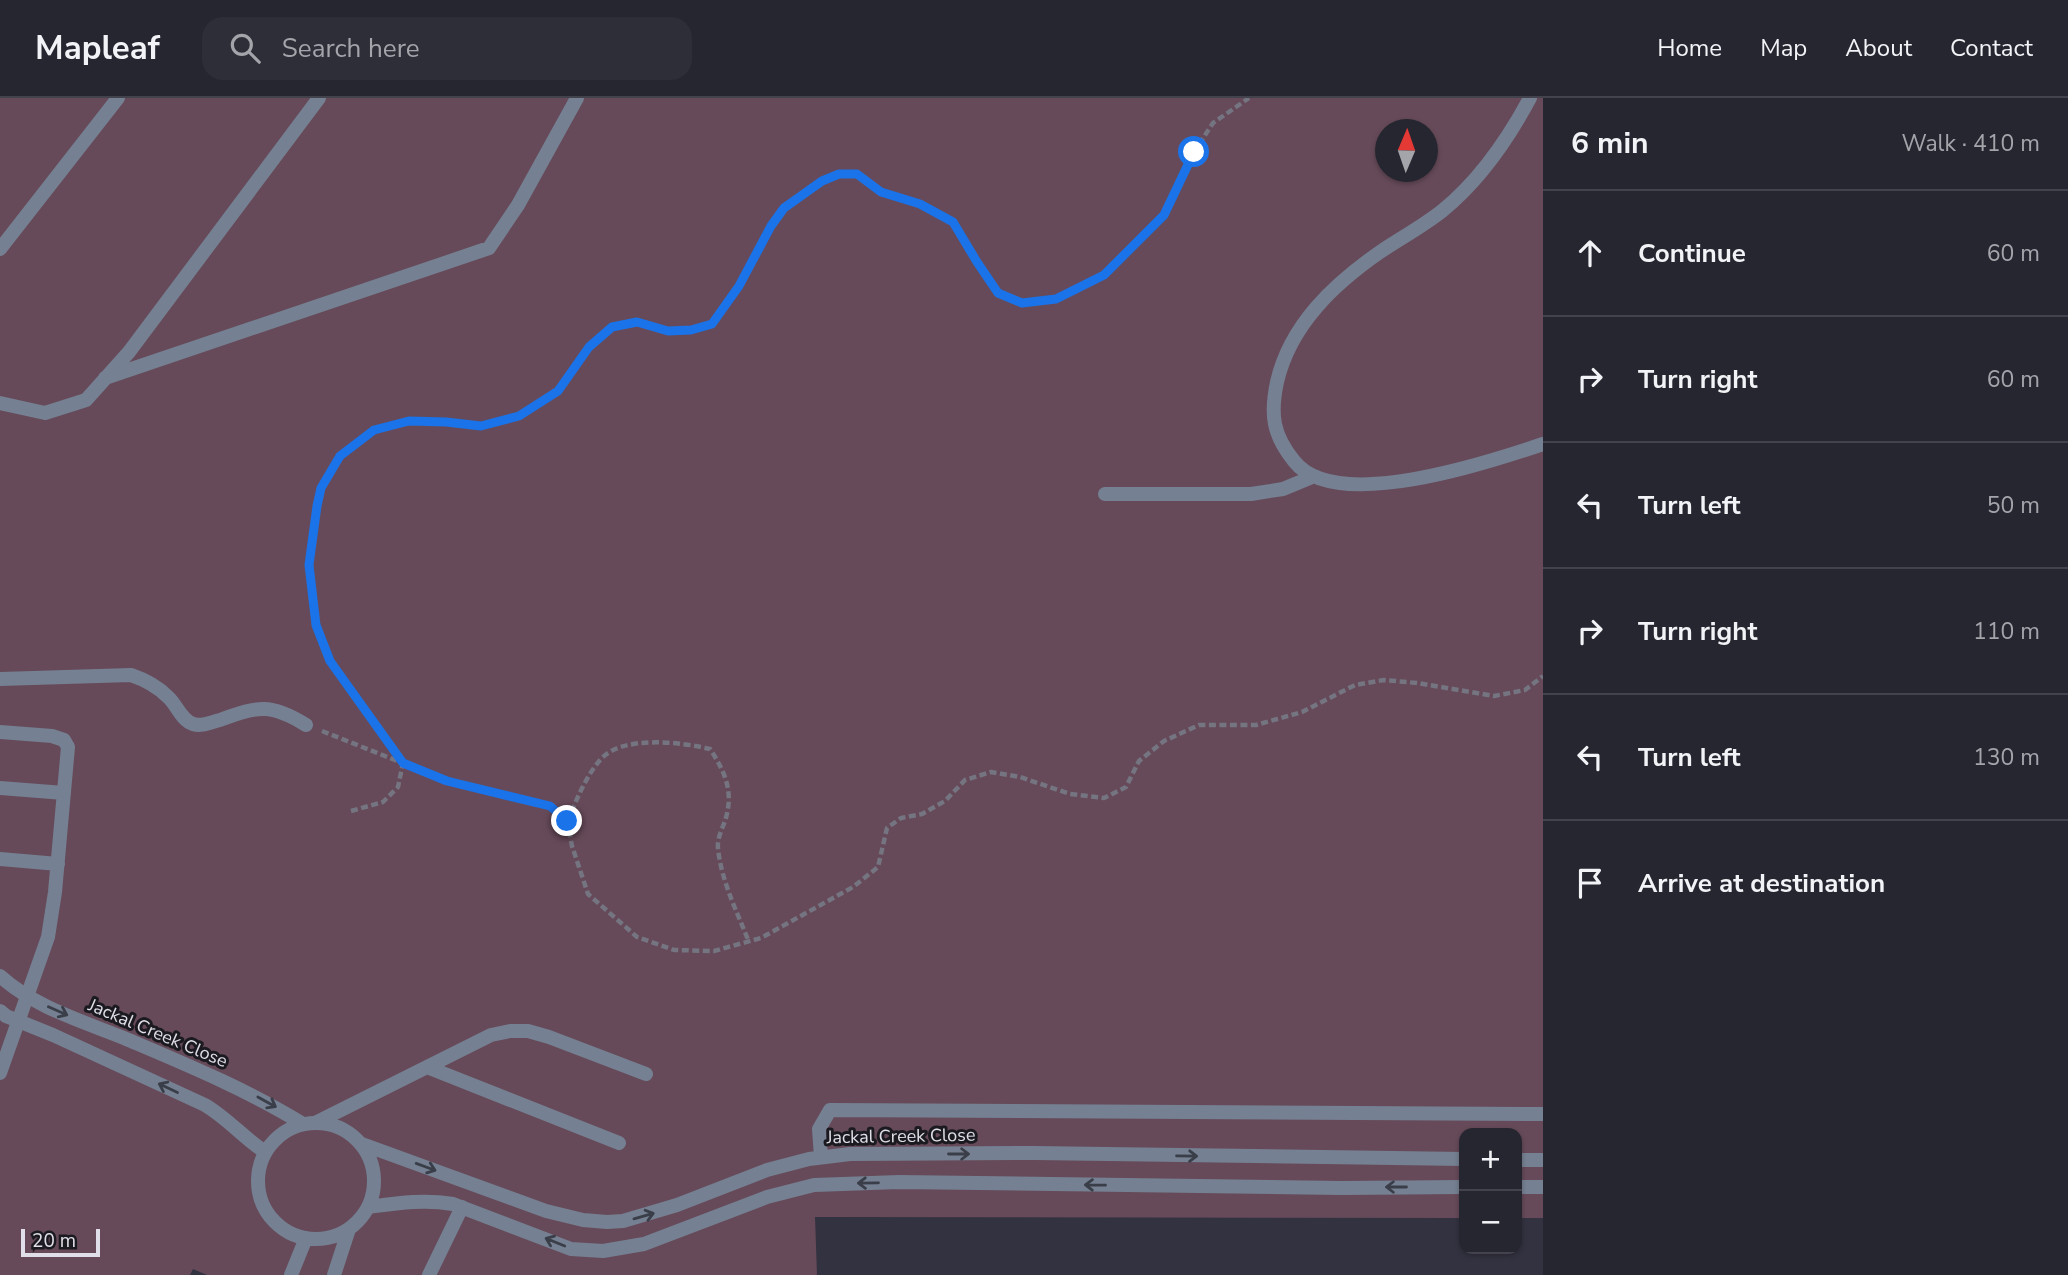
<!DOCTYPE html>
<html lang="en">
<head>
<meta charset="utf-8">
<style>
  :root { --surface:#262630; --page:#2e2e38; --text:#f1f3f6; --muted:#a4a5ab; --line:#42434c }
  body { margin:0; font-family:"Nunito Sans",sans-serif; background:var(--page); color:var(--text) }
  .controls { position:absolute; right:21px; bottom:21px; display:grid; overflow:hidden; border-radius:14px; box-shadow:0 2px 5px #0004 }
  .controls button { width:63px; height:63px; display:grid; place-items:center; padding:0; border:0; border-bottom:2px solid var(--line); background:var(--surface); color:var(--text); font:35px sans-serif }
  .compass { position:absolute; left:1375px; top:21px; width:63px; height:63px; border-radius:50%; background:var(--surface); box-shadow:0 2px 5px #0004; rotate:2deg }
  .scale { position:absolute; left:21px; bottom:18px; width:79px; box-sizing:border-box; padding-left:7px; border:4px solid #e0dfe9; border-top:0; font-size:19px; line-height:24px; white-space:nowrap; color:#e0dfe9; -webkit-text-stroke:5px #1b1a21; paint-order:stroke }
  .stop { position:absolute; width:21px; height:21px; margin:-16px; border:5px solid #1a73e8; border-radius:50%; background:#fff }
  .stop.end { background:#1a73e8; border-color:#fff; box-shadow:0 2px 7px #0008 }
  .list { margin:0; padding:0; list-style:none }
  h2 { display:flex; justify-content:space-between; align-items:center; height:91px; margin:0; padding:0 28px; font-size:30px }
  h2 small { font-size:23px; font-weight:400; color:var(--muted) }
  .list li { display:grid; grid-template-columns:46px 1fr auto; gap:21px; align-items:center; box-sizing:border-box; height:126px; padding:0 28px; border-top:2px solid var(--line) }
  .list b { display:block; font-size:26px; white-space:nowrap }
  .list em { font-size:23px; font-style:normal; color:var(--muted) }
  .icon { flex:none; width:38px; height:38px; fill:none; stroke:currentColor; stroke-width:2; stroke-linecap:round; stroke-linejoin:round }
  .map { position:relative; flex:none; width:1543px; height:1177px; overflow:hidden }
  header { display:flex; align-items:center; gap:42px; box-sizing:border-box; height:98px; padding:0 35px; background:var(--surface); border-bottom:2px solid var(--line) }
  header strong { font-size:33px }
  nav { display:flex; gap:38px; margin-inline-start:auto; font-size:24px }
  .search { width:490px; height:63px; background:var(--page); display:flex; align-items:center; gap:18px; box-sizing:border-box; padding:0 24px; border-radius:21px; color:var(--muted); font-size:26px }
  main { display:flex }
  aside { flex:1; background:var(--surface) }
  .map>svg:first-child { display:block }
  .green { fill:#664a59; fill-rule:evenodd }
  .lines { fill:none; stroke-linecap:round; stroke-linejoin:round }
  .path { stroke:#757481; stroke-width:4.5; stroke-dasharray:7 3.5; stroke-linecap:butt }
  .lane { stroke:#758092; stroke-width:14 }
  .street { stroke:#758092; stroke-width:14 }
  .oneway { stroke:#3a3e49 }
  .route { stroke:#1a73e8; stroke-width:9 }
  .labels { text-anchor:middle; stroke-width:6; stroke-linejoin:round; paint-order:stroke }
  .street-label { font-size:18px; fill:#e0dfe9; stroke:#1b1a21 }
</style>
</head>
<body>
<header>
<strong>Mapleaf</strong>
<div class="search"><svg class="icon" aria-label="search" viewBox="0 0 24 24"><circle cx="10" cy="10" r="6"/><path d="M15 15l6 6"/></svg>Search here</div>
<nav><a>Home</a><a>Map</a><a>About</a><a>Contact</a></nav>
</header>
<main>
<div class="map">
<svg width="1543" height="1177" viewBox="0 0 1543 1177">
  <rect width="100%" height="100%" fill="#333240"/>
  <!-- green -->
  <path class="green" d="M0 0H1543V1120H1517V1035H1464V1120L815 1119 817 1177H207L193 1171 190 1177H0ZM1386 32H1428V74H1386Z"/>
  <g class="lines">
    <!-- path -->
    <path class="path" d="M322 633 448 683 550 708 567 723 572 748 588 796 637 839 674 852 714 853 761 840 853 789 878 769 887 730 901 720 922 716 945 703 965 682 991 674 1020 679 1070 696 1104 700 1126 689 1139 663 1164 643 1199 627H1256L1302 614 1355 587 1384 582 1417 585 1494 598 1525 592 1543 578
      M351 713 383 704 398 689 403 665 330 563 316 527 309 467 317 408 321 390 340 358 374 332 409 323 446 324 481 329 519 318 558 293 589 249 612 229 637 224 668 233 691 232 712 226 739 188 771 128 784 110 822 83 839 76H857L881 94 920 106 953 124 977 165 998 195 1022 205 1056 201 1104 177 1164 117 1194 54 1213 25 1249 0
      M567 723C577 702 585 679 601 661 622 637 682 644 710 651 726 675 734 695 725 723 722 731 717 741 718 750 721 782 737 814 749 844"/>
    <!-- lane -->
    <path class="lane" d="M0 581 131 577C146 582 157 588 168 599 177 607 181 622 193 626 202 629 211 624 220 622 258 608 271 605 306 627
      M0 634 52 638 64 642 68 649 55 794 48 839 0 975
      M0 690 64 695
      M0 761 58 766
      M427 969 619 1045
      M317 1024 491 937 510 933H528L549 939 646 976
      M429 1177 462 1109"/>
    <!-- street -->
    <path class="street" d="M1530 0C1508 41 1479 83 1442 113 1423 128 1401 140 1380 154 1334 186 1290 227 1277 284 1270 317 1273 337 1294 363 1335 416 1490 364 1543 346
      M0 151 118 0
      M105 280 489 150 518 107 577 0
      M0 305 45 315 86 302 129 254 319 0
      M1105 396H1251L1283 391 1312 379
      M0 878C34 909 82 923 124 940 185 966 246 991 303 1026
      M0 913 6 918 53 937 205 1007C227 1020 244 1040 265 1054
      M258 1083a58 58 0 1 1 116 0a58 58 0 1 1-116 0Z
      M362 1046 546 1113 583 1122 607 1124 623 1123 677 1107 767 1072 809 1061 850 1056 1034 1055 1464 1061
      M821 1059 819 1031 830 1012 1543 1016
      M1517 1062H1543
      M1517 1089H1543
      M368 1109C398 1105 424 1101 453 1106L571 1151 603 1153 644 1146 767 1099 814 1087 899 1084 1341 1090 1464 1089
      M291 1177 306 1140
      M334 1177 349 1131"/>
  </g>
  <!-- one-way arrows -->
  <defs><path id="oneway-shaft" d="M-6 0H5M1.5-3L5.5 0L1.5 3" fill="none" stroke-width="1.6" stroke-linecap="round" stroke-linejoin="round" transform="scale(1.75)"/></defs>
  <g class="oneway">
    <use href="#oneway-shaft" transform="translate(58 913) rotate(24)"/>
    <use href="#oneway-shaft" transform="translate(168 990) rotate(-155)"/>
    <use href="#oneway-shaft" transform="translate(267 1004) rotate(29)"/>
    <use href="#oneway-shaft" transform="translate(959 1056)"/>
    <use href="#oneway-shaft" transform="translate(1187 1058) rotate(1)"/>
    <use href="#oneway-shaft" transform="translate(426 1069) rotate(20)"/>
    <use href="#oneway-shaft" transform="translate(868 1085) rotate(179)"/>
    <use href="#oneway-shaft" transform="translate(1095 1087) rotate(-179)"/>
    <use href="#oneway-shaft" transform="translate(1396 1089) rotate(180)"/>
    <use href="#oneway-shaft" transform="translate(644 1118) rotate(-16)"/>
    <use href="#oneway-shaft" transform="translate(555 1144) rotate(-158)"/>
  </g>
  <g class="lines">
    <!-- route -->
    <path class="route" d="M567 723 550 708 447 683 403 665 330 563 316 527 309 467 317 408 321 390 340 358 374 332 409 323 446 324 481 328 519 318 558 293 589 249 612 229 637 224 668 233 691 232 712 226 739 188 771 128 784 110 822 83 839 76H857L881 94 920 106 953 124 977 164 998 195 1022 205 1056 201 1104 177 1164 117 1194 54"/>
  </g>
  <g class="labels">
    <!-- street labels -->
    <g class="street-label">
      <text transform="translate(158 935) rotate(23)" y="6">Jackal Creek Close</text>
      <text transform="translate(901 1038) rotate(-1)" y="6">Jackal Creek Close</text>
    </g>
  </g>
</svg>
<div class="controls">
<button>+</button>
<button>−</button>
</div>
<svg class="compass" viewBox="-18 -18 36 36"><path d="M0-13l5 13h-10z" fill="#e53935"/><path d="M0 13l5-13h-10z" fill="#a4a5ab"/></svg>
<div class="scale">20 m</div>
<div class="stop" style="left:1194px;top:54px"></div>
<div class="stop end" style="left:567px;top:723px"></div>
</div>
<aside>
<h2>6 min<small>Walk · 410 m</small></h2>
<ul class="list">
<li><svg class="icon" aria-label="ahead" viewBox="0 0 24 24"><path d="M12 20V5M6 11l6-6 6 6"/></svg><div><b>Continue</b></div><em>60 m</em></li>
<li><svg class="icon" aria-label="right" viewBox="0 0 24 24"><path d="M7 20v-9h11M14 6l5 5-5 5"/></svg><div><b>Turn right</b></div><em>60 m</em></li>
<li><svg class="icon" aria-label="left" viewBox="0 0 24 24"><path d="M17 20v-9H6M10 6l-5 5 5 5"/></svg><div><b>Turn left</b></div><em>50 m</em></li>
<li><svg class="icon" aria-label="right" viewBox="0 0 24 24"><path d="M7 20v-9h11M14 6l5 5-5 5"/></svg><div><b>Turn right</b></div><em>110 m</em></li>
<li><svg class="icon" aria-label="left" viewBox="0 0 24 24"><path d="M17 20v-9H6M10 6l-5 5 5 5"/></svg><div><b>Turn left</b></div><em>130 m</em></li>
<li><svg class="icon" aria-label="arrive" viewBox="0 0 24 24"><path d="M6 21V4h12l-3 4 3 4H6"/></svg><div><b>Arrive at destination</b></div></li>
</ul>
</aside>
</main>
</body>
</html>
